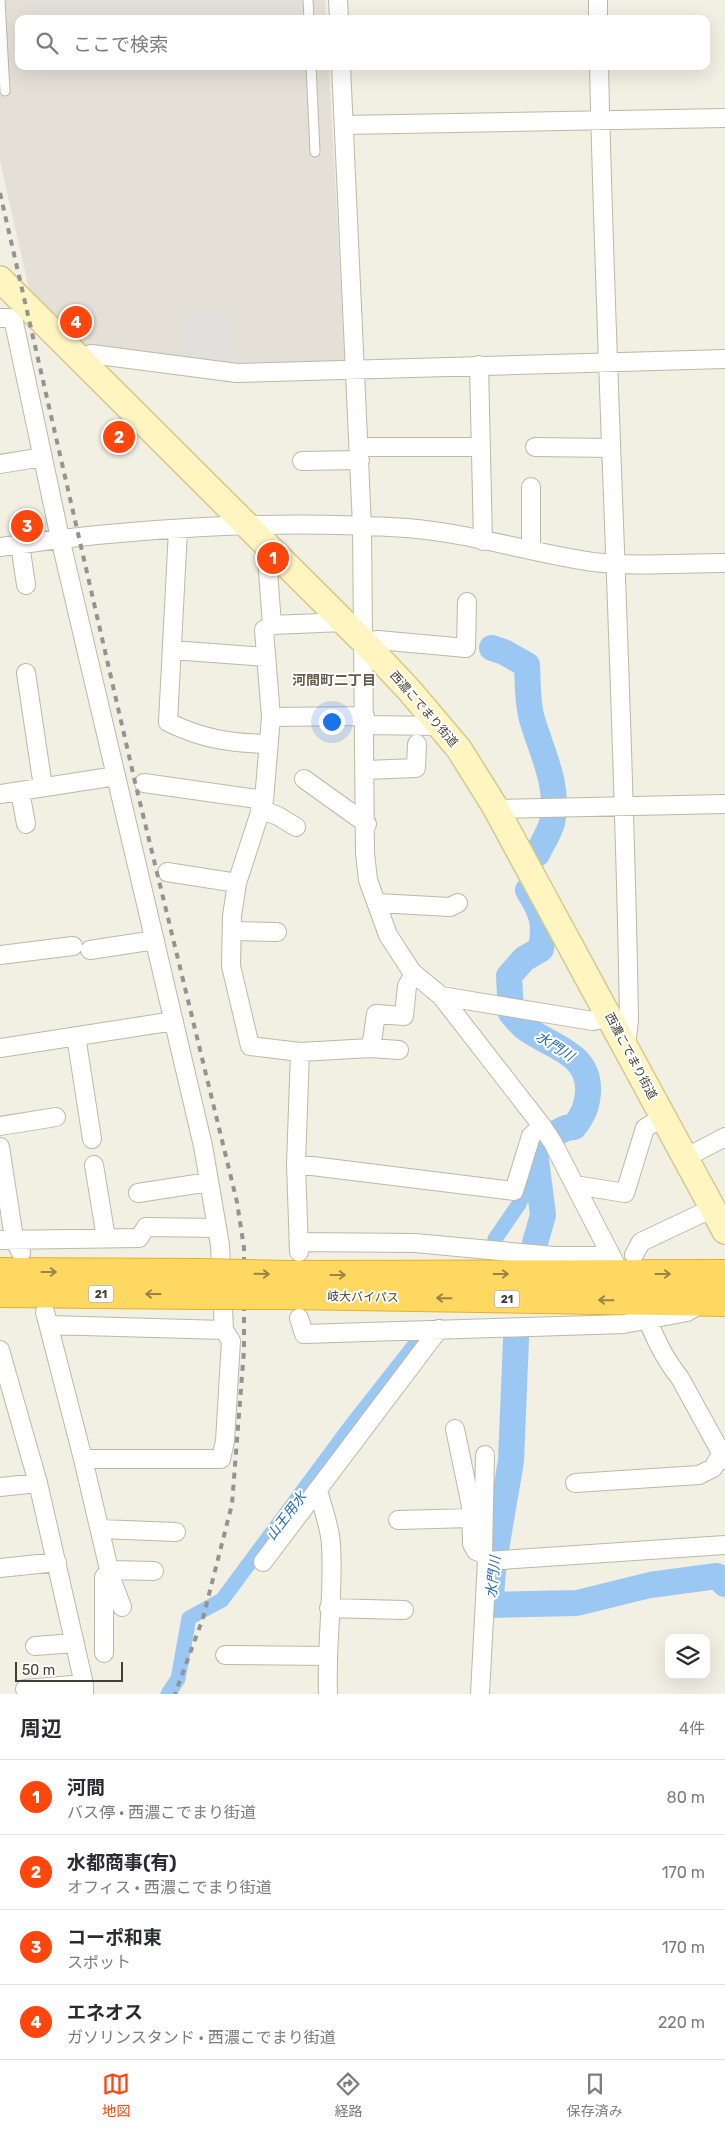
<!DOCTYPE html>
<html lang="ja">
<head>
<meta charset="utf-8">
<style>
  :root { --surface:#fff; --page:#f7f7f7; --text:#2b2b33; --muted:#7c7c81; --line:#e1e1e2; --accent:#ff460d }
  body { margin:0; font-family:Rubik,"Noto Sans JP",sans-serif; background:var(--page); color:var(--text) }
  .controls { position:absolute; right:15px; bottom:15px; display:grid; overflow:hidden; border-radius:10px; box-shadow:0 5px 20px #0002 }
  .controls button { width:45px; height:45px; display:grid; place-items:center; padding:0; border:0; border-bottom:1px solid var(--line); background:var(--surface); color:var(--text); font:25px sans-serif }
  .scale { position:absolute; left:15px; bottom:12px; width:108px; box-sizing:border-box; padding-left:5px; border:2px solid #443f33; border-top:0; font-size:14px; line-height:18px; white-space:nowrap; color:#443f33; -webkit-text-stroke:4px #fff; paint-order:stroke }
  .you { position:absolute; left:331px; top:721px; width:18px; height:18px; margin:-12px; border:4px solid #fff; border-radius:50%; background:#1a73e8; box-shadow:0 0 0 8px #1a73e833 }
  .badge { display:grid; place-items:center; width:32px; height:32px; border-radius:50%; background:var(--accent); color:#fff; font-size:16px; font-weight:700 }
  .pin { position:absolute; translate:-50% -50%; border:2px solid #fff; box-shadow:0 1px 5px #0006 }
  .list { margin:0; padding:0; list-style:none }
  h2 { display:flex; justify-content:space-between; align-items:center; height:65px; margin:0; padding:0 20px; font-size:21px }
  h2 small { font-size:16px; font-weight:400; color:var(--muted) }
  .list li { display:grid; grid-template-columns:32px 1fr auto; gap:15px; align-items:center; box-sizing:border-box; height:75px; padding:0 20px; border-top:1px solid var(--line) }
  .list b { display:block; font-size:19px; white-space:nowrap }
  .list p { margin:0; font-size:16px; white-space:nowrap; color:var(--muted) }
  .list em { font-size:16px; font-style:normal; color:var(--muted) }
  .icon { flex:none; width:28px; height:28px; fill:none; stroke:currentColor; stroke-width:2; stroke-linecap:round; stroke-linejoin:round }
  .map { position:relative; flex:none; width:725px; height:1694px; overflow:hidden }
  .search { position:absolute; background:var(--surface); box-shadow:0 5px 20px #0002; left:15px; right:15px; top:15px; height:55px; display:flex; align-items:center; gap:12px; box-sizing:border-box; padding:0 18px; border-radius:10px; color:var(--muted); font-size:19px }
  .sheet { height:365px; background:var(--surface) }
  nav { display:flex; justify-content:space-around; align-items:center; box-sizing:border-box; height:70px; border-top:1px solid var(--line); background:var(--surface); font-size:14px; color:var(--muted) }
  nav a { display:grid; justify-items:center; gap:2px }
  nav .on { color:var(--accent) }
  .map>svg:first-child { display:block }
  .industrial { fill:#e4e0d8 }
  .parking { fill:#e2e0dc }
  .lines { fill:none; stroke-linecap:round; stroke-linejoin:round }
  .canal { stroke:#9bc7f3; stroke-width:15 }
  .river { stroke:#9bc7f3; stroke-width:26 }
  .lane-casing { stroke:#beb8a5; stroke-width:11 }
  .street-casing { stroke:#beb8a5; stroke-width:20 }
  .secondary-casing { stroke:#d4c990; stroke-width:28 }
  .highway-casing { stroke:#e4b02b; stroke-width:30 }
  .lane { stroke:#fff; stroke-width:9 }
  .street { stroke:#fff; stroke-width:18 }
  .secondary { stroke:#fff5c0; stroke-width:25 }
  .highway { stroke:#ffd861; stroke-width:28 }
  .rail { stroke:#939393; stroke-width:4; stroke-dasharray:6 6; stroke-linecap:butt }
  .highway-bridge-casing { stroke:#e4b02b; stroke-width:30; stroke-linecap:butt }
  .highway-bridge { stroke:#ffd861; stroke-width:28 }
  .oneway { stroke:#988448 }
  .labels { text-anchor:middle; stroke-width:4; stroke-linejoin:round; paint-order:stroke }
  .shield { fill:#fff; stroke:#7c7970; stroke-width:1 }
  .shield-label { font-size:11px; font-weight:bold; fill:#443f33 }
  .street-label { font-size:12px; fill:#443f33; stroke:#fff }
  .neighbourhood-label { font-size:14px; font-weight:bold; fill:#675e4a; stroke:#fff }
  .water-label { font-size:14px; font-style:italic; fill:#286db4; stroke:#fff }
</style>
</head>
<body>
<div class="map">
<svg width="725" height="1694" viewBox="0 0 725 1694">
  <rect width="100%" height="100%" fill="#f2efe3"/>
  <!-- industrial -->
  <path class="industrial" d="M0 0H325L326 19H19V66H329L345 367 209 366 86 352 30 293 0 161Z"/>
  <!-- parking -->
  <path class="parking" d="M183 313 230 315V366L179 361 184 330Z"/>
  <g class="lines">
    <!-- canal -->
    <path class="canal" d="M495 1239 519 1204 535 1167
      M168 1694 178 1679 189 1618 222 1600 351 1426 421 1337"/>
    <!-- river -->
    <path class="river" d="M492 648 504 652 527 665C528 682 527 702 532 719 542 754 560 785 552 823 549 833 542 844 537 854
      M528 890C542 913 546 922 541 949L524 959 509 976 511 1013C515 1017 519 1023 524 1027 550 1047 590 1052 588 1092 587 1107 583 1115 574 1127L566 1128 542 1140 535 1152 543 1215 535 1243
      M516 1339 511 1461 494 1561 490 1605 577 1603 650 1585 717 1576 725 1584"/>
    <!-- lane casing -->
    <g class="lane-casing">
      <path id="lane" d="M0 0 5 91
        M308 0 309 19
        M311 66 315 152"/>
    </g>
    <!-- street casing -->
    <g class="street-casing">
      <path id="street" d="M338 0 339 19
        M598 0V19
        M341 66 362 526 365 853 368 880 388 935 412 972 441 996 542 1126 553 1143 616 1265V1274
        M599 66C606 384 624 702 629 1020L626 1047
        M344 125 725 118
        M0 318H13L60 538 203 1146 220 1245 224 1330
        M82 359 91 354 237 373 725 359
        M479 365 483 541
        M359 447H481
        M535 447 611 448
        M302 461 360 460
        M0 464 43 457
        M531 487V549
        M178 530 168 722C202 739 230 743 268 744
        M20 544 26 585
        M266 544 272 625 264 630 271 717
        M0 547C131 528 275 519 407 528 470 533 531 553 593 562 636 567 681 563 725 563
        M272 625 344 622
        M364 642 378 640 466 648 467 602
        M172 650 266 657
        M26 673 43 787
        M366 725 439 726
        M366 770 416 768 417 744
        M304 779 367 824
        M144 783 264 800
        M20 791 26 824
        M0 794 116 776
        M260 809 278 816 296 827
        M496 809 725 804
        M167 872 237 883
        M377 903 450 907 458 903
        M232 931 277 932
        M90 950 155 940
        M0 955 73 946
        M441 996 593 1021 610 1017
        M76 1036 92 1139
        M0 1048 174 1021
        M371 1048 399 1050
        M300 1052 250 1046 231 966 232 916 237 883 264 800 271 717 365 716
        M0 1126 56 1117
        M0 1147 14 1238 21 1253
        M685 1158 725 1137
        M296 1164 514 1191 531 1136 542 1126
        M94 1165 106 1238
        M575 1185 625 1193 645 1128 664 1117
        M138 1193 209 1182
        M0 1240 139 1238 146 1227 217 1228
        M299 1242 415 1243 554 1256H610
        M299 1252 296 1164 300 1052 371 1048 376 1014 404 1016 407 986 414 974
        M634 1255 641 1242 713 1208
        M644 1309C652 1333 664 1358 680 1378L725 1460
        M45 1312 83 1459H221L225 1441 231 1341 224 1330 49 1325
        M299 1318 304 1334 624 1324 687 1312 694 1308
        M0 1350 38 1483 84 1684V1694
        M455 1429 471 1506 472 1544 476 1551 483 1553 487 1561
        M83 1459 111 1578 122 1607
        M575 1483 699 1475 713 1468 721 1454
        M0 1487 38 1483
        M318 1489C322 1508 330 1525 331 1545 334 1594 326 1644 328 1694
        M398 1520 471 1518
        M100 1529 176 1532
        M483 1553 485 1455
        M263 1562 439 1329
        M0 1568 57 1562
        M329 1608 404 1610
        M35 1646 75 1643
        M104 1653V1577L110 1570 154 1571
        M225 1655 327 1656
        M25 1689 84 1684
        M480 1694 487 1561 725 1545"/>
    </g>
    <!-- secondary casing -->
    <g class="secondary-casing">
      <path id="secondary" d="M0 279 364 642 410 691 459 749 494 805 725 1231"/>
    </g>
    <!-- highway casing -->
    <g class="highway-casing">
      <path id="highway" d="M0 1272 200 1273
        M289 1275 725 1274
        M0 1293 202 1295
        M289 1295 725 1302"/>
    </g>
    <!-- lane -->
    <use href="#lane" class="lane"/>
    <!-- street -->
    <use href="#street" class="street"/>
    <!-- secondary -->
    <use href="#secondary" class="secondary"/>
    <!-- highway -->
    <use href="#highway" class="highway"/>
    <!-- rail -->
    <path class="rail" d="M0 193 135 782 237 1202 244 1248V1350L232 1504 203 1618 175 1694"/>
    <!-- highway-bridge casing -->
    <g class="highway-bridge-casing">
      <path id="highway-bridge" d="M200 1273 289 1275
        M202 1295H289"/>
    </g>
    <!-- highway-bridge -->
    <use href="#highway-bridge" class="highway-bridge"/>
  </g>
  <!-- one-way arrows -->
  <defs><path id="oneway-shaft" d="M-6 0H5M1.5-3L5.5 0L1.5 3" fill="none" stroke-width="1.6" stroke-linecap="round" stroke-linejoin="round" transform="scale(1.25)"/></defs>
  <g class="oneway">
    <use href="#oneway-shaft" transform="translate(49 1272)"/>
    <use href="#oneway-shaft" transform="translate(262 1274) rotate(1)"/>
    <use href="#oneway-shaft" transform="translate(501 1274)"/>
    <use href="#oneway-shaft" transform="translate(663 1274)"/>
    <use href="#oneway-shaft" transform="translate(338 1275)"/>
    <use href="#oneway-shaft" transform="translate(153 1294) rotate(-180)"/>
    <use href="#oneway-shaft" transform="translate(444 1298) rotate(-179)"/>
    <use href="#oneway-shaft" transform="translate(606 1300) rotate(-179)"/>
  </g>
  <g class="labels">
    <!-- shield labels -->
    <g class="shield">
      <rect x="88.5" y="1285.5" width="25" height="17" rx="4"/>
      <rect x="494.5" y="1290.5" width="25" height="17" rx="4"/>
    </g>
    <g class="shield-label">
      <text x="101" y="1298">21</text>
      <text x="507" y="1303">21</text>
    </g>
    <!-- street labels -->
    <g class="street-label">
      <text transform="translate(424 709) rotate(49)" y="4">西濃こでまり街道</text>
      <text transform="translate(631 1056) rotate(62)" y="4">西濃こでまり街道</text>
      <text transform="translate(363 1297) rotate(1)" y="4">岐大バイパス</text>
    </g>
    <!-- neighbourhood labels -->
    <g class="neighbourhood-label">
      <text x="334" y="685">河間町二丁目</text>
    </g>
    <!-- water labels -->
    <g class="water-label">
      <text transform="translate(555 1046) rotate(33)" y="5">水門川</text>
      <text transform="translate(286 1516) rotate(-53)" y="5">山王用水</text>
      <text transform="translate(493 1577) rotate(-84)" y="5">水門川</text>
    </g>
  </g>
</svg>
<div class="controls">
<button><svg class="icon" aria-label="layers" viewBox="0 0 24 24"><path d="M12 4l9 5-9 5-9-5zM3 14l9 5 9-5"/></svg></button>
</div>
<div class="scale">50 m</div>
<div class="you"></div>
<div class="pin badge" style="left:273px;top:558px">1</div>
<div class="pin badge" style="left:119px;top:437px">2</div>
<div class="pin badge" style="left:27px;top:526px">3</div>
<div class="pin badge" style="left:76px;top:322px">4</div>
<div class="search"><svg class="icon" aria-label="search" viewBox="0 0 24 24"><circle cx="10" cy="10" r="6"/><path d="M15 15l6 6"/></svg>ここで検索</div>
</div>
<section class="sheet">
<h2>周辺<small>4件</small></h2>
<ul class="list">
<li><span class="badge">1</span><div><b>河間</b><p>バス停 · 西濃こでまり街道</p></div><em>80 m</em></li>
<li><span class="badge">2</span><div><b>水都商事(有)</b><p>オフィス · 西濃こでまり街道</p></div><em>170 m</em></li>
<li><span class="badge">3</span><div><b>コーポ和東</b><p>スポット</p></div><em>170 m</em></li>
<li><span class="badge">4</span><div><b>エネオス</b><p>ガソリンスタンド · 西濃こでまり街道</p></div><em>220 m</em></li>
</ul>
</section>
<nav>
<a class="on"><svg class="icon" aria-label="map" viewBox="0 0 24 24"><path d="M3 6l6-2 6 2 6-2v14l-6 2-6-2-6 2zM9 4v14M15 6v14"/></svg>地図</a>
<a><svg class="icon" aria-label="directions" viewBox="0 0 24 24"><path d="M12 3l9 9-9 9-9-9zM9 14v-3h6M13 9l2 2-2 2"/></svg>経路</a>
<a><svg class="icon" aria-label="saved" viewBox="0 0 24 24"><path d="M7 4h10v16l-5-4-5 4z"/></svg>保存済み</a>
</nav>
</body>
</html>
